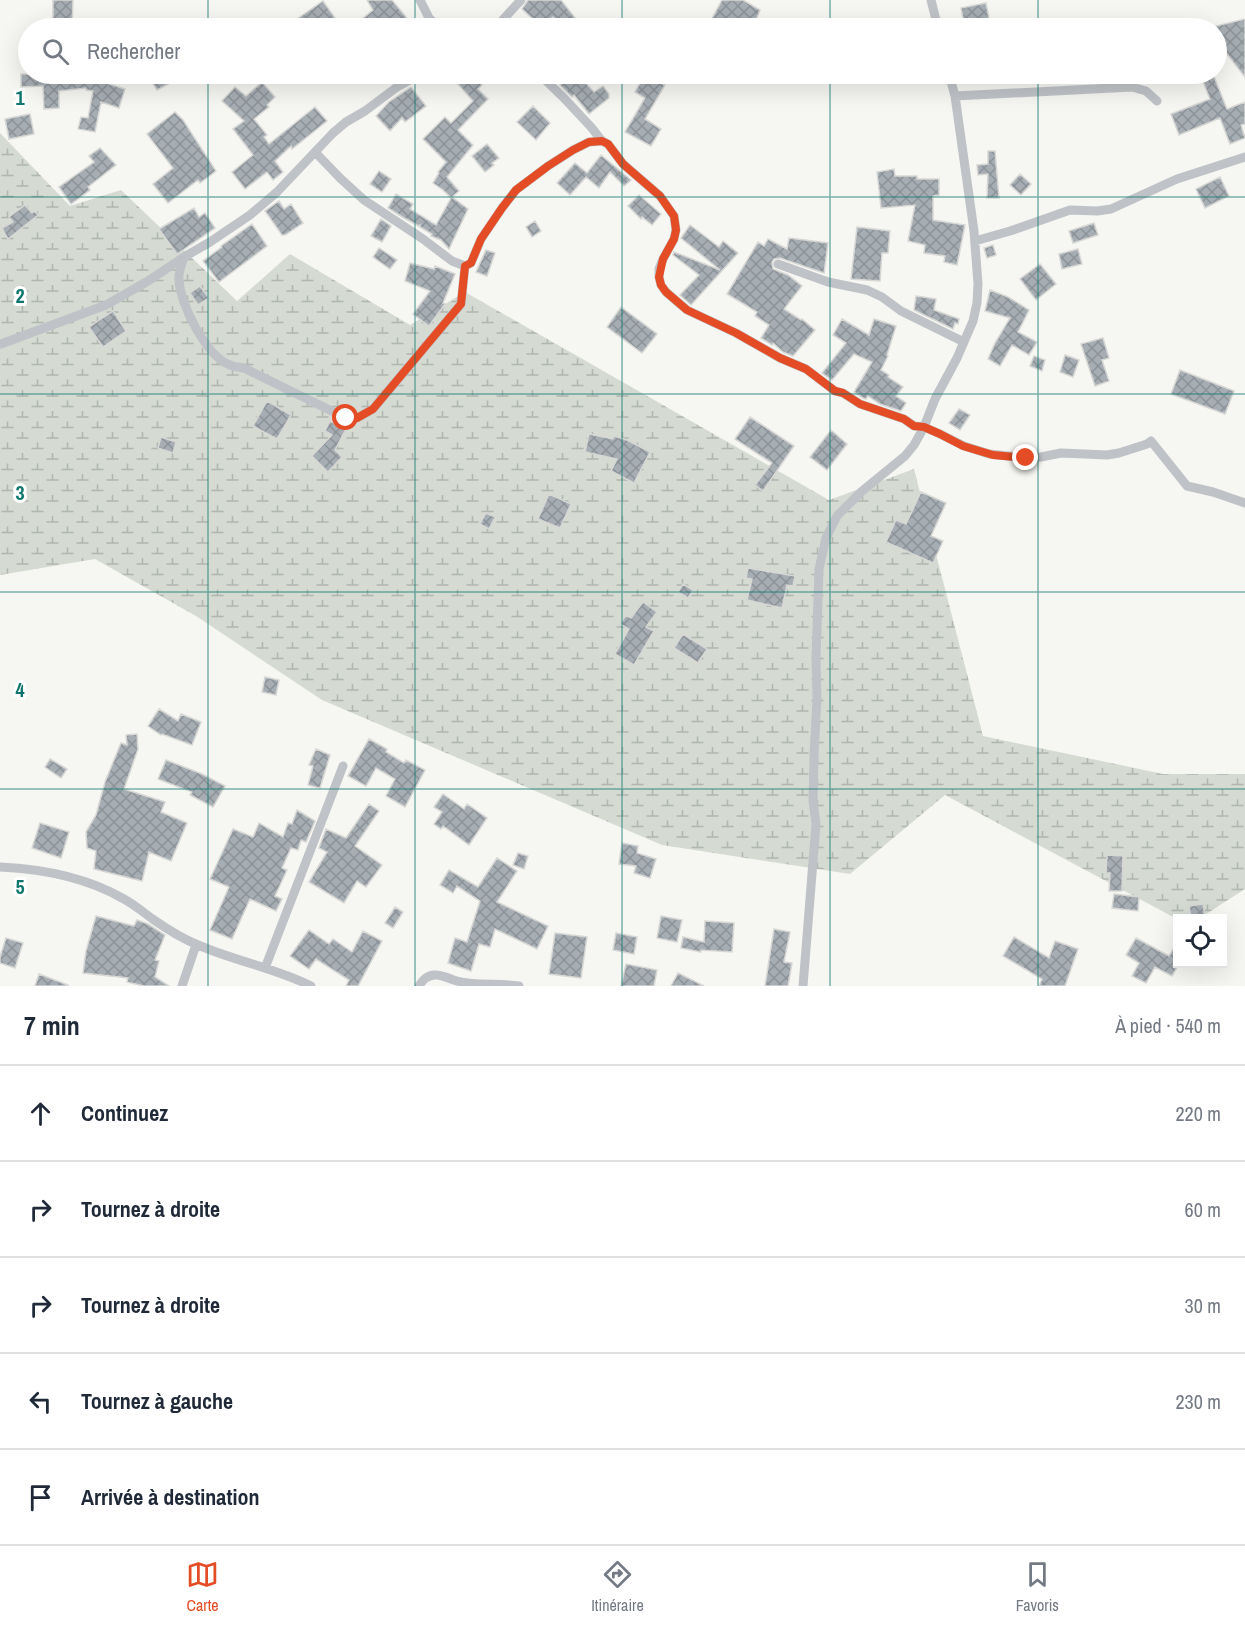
<!DOCTYPE html>
<html lang="fr">
<head>
<meta charset="utf-8">
<style>
  :root { --surface:#fff; --page:#f6f6f7; --text:#1f2937; --muted:#747a83; --line:#e0e1e3; --accent:#e44c25 }
  body { margin:0; font-family:"Archivo Narrow",sans-serif; background:var(--page); color:var(--text) }
  .controls { position:absolute; right:18px; bottom:18px; display:grid; overflow:hidden; border-radius:0px; box-shadow:0 6px 24px #0002 }
  .controls button { width:54px; height:54px; display:grid; place-items:center; padding:0; border:0; border-bottom:2px solid var(--line); background:var(--surface); color:var(--text); font:30px sans-serif }
  .stop { position:absolute; width:18px; height:18px; margin:-14px; border:4px solid #e44c25; border-radius:50%; background:#fff }
  .stop.end { background:#e44c25; border-color:#fff; box-shadow:0 2px 6px #0008 }
  .list { margin:0; padding:0; list-style:none }
  h2 { display:flex; justify-content:space-between; align-items:center; height:78px; margin:0; padding:0 24px; font-size:26px }
  h2 small { font-size:20px; font-weight:400; color:var(--muted) }
  .list li { display:grid; grid-template-columns:39px 1fr auto; gap:18px; align-items:center; box-sizing:border-box; height:96px; padding:0 24px; border-top:2px solid var(--line) }
  .list b { display:block; font-size:22px; white-space:nowrap }
  .list em { font-size:20px; font-style:normal; color:var(--muted) }
  .icon { flex:none; width:33px; height:33px; fill:none; stroke:currentColor; stroke-width:2; stroke-linecap:round; stroke-linejoin:round }
  .map { position:relative; flex:none; width:1245px; height:986px; overflow:hidden }
  .search { position:absolute; background:var(--surface); box-shadow:0 6px 24px #0002; left:18px; right:18px; top:18px; height:66px; display:flex; align-items:center; gap:15px; box-sizing:border-box; padding:0 21px; border-radius:33px; color:var(--muted); font-size:22px }
  .sheet { height:558px; background:var(--surface) }
  nav { display:flex; justify-content:space-around; align-items:center; box-sizing:border-box; height:84px; border-top:2px solid var(--line); background:var(--surface); font-size:16px; color:var(--muted) }
  nav a { display:grid; justify-items:center; gap:3px }
  nav .on { color:var(--accent) }
  .map>svg:first-child { display:block }
  .wetland { fill:url(#wetland-marsh) }
  .building { fill:url(#building-cross-hatch); stroke:#d7d7d5; stroke-width:1.5 }
  .lines { fill:none; stroke-linecap:round; stroke-linejoin:round }
  .street { stroke:#bfc3c7; stroke-width:9 }
  .route { stroke:#e44c25; stroke-width:8 }
  .grid { fill:none; stroke:#0f766e; stroke-width:1.5; stroke-opacity:0.55 }
  .grid-label { font-size:20px; text-anchor:middle; font-weight:bold; fill:#0f766e; stroke:#fff; stroke-width:6; stroke-linejoin:round; paint-order:stroke }
</style>
</head>
<body>
<div class="map">
<svg width="1245" height="986" viewBox="0 0 1245 986">
  <defs>
    <pattern id="wetland-marsh" width="20" height="14" patternUnits="userSpaceOnUse" patternTransform="scale(1.5)"><rect width="20" height="14" fill="#d5dbd2"/><path d="M1 5h8M5 5V1M11 12h8M15 12V8" fill="none" stroke="#b0b6b0"/></pattern>
    <pattern id="building-cross-hatch" width="8" height="8" patternUnits="userSpaceOnUse" patternTransform="scale(1.5)"><rect width="8" height="8" fill="#a6aeb4"/><path d="M0 0l8 8M0 8l8-8" fill="none" stroke="#8b9298"/></pattern>
  </defs>
  <rect width="100%" height="100%" fill="#f6f6f2"/>
  <!-- wetland -->
  <path class="wetland" d="M0 133 70 206 121 190 237 301 290 254 410 325 465 292 829 500 914 469 983 736 1163 774H1245V889L1200 918 1177 919 945 795 850 874 662 845 322 700 196 616 95 559 0 575Z"/>
  <!-- building -->
  <path class="building" d="M53 0H73L72 28H53Z
    M367 0H392L415 28H351L373 10Z
    M528 0H561L576 19 564 28 553 17 540 28H526L535 21 522 9Z
    M722 0H743L760 10 753 28H707Z
    M323 1 335 18 321 28H284Z
    M986 3 991 28H965L961 8Z
    M1245 19V77L1220 45H1218L1216 40V26Z
    M21 74H73V77H103V82L125 89 119 108 101 102 95 132 78 129 81 117 88 118 93 91 86 90V88L59 91V108L44 109 43 86 21 87Z
    M157 74H187L157 90 150 79Z
    M449 74H472L482 85 478 89 488 99 458 130 473 145 447 177 459 191 452 197 468 209 449 249 441 240 431 236 432 234 420 227V225L419 226 404 218 388 208 396 194 413 204 410 209 436 225 451 198 443 190 433 183 439 173 438 172 446 162 423 139 445 117 451 123 473 101Z
    M573 74H578L594 92 603 86 609 94V98L589 114 574 95 572 97 560 85Z
    M645 74 665 85 645 119 661 129 651 146 625 132 645 98 635 92Z
    M1200 74H1213L1227 109 1245 102V124L1241 125 1245 138 1230 144 1220 118 1179 135 1171 114 1210 99Z
    M262 82 275 97 267 105 269 107 254 119 267 135 264 137 269 144 315 107 327 121 292 149 291 146 275 161 283 172 273 180 267 172 245 189 232 172 253 155 233 129 244 121 222 101 235 87 246 96Z
    M411 87 426 106 405 122 402 118 390 131 376 116 389 102Z
    M533 106 550 123 536 140 517 122Z
    M175 112 183 120 216 171 200 183 198 180 168 203 153 184 173 168 147 134Z
    M30 114 34 134 9 139 5 119Z
    M487 144 499 158 492 163 494 165 485 172 472 156Z
    M100 148 116 165 88 187 90 190 71 204 59 187 94 162 89 156Z
    M988 151H995L999 198H987L988 174 978 175 977 165 988 164Z
    M601 155 631 180 624 186 610 172 599 188 586 177 570 195 557 183 575 163 587 173Z
    M894 169 895 176H917V179H939V195L933 196V220L965 225 957 265 944 262 945 256 924 253 925 245 908 241 915 205 881 208 877 172Z
    M379 171 391 179 382 192 370 184Z
    M1020 174 1031 184 1021 195 1010 185Z
    M1220 177 1229 196 1205 208 1196 189Z
    M639 195 661 214 652 225 642 217 641 219 628 206Z
    M279 201 284 209 291 204 303 223 285 235H282L265 211Z
    M25 205 32 213 35 211 38 215 8 239 2 228 13 222 9 217Z
    M194 208 199 217 205 213 215 228 177 254 159 229Z
    M381 219 391 226 382 242 371 236Z
    M535 221 541 231 532 237 526 227Z
    M1094 223 1098 235 1073 243 1069 231Z
    M252 224 267 246 219 282 203 261 222 247 221 246Z
    M690 225 719 247 723 241 738 253 691 305 680 295 699 275 673 255 674 252 720 270 681 238Z
    M857 227 890 231 888 253H882L880 281 851 279Z
    M789 238 828 243 824 273 780 258 774 259 772 262 773 269 788 275 802 286 784 309 801 320 802 319 815 330 793 356 783 352 773 343 772 345 761 338 769 325 755 316 757 312 727 294 758 242 764 246 768 239 787 249Z
    M993 245 996 255 987 258 984 248Z
    M379 248 397 260 390 269 373 257Z
    M1078 249 1082 264 1062 269 1059 254Z
    M486 250 495 253 487 276 476 272Z
    M410 263 434 269 435 266 455 274 443 303 445 304 429 326 413 314 430 291 405 281Z
    M1040 264 1056 284 1036 300 1020 279Z
    M200 286 209 298 198 305 190 293Z
    M990 290 1008 297 1029 310 1018 332 1037 342 1029 355 1012 345 1000 366 988 359 995 343 1010 318 985 311Z
    M916 296 936 299 934 310 959 319 958 324 955 323 953 329 914 310Z
    M621 307 657 334 642 353 607 327Z
    M113 311 126 331 103 347 89 327Z
    M842 319 869 335 874 319 896 326 887 355 888 356 881 370 889 375 888 377 903 387 896 396 906 403 901 411 880 404 868 396 866 399 863 398 854 392 872 362 854 354 832 380 822 373 846 343 833 335Z
    M1103 338 1109 358 1102 360 1109 381 1095 386 1081 344Z
    M1065 355 1079 360 1073 377 1060 372Z
    M1034 356 1045 360 1042 371 1030 366Z
    M1180 370 1234 391 1225 414 1171 394Z
    M267 401 291 415 277 439 253 426Z
    M959 409 970 415 960 430 949 423Z
    M750 417 794 446 763 491 755 485 772 463 735 439Z
    M330 421 340 426 342 424 348 425 335 450 342 457 328 472 312 456 332 435 325 431Z
    M831 430 847 444 827 470 810 457Z
    M589 434 613 439 614 436 627 440 650 452 634 483 611 471 617 459 585 452Z
    M161 437 176 442 173 453 158 448Z
    M921 492 946 503 931 536 943 541 933 563 886 542 896 520 906 524Z
    M549 494 571 504 560 528 538 519Z
    M486 513 495 517 489 529 480 524Z
    M748 568 795 576 793 586 787 585 782 608 747 600 752 579 746 578Z
    M683 584 693 590 688 598 678 592Z
    M643 602 657 612 646 627 654 631 634 665 615 654 629 629 620 624 626 615 631 618Z
    M683 634 707 649 698 663 674 648Z
    M265 677 279 680 276 695 262 692Z
    M159 709 178 721 181 714 201 722 192 745 162 734 161 735 148 726Z
    M137 734 138 749 124 789 165 802 161 812 187 823 171 861 149 852 142 881 94 869 96 851 87 848 86 832 96 815 105 782 121 743 127 745 126 735Z
    M369 739 387 749 386 752 404 763 406 760 425 770 405 807 386 796 395 779 376 768 366 786 348 776Z
    M316 749 330 755 320 788 308 785 313 766 309 765Z
    M50 759 67 769 61 778 45 767Z
    M166 760 202 774 225 786 213 807 190 795 192 792 158 779Z
    M443 794 464 809 467 804 487 818 469 845 443 826 441 829 434 824 442 812 434 807Z
    M369 804 379 811 355 846 382 865 366 887 357 881 344 903 309 882 327 852 319 848 326 829 346 838Z
    M297 810 315 821 306 842 301 840 298 850 291 848 282 868 287 870 275 896 282 899 276 911 250 899 232 939 210 930 229 887 210 879 233 829 253 837 259 823 283 837 288 823 292 824Z
    M40 823 69 832 61 858 32 848Z
    M622 843 638 846 637 853 656 859 650 878 634 873 636 866 619 864Z
    M518 853 528 856 524 869 513 865Z
    M1107 855 1123 856 1122 891H1109L1110 873H1106Z
    M497 858 517 871 497 902 548 926 537 949 495 929 490 947 479 944 471 971 448 963 455 938 467 942 480 901 457 886 453 893 440 885 449 870 478 887Z
    M1114 894 1139 897 1138 911 1112 908Z
    M1203 904 1205 916 1191 918 1189 906Z
    M395 907 403 912 393 928 385 923Z
    M96 916 134 926 137 920 148 924 165 935 155 960 159 961 155 977 169 986H144L127 982 128 978 83 973 86 951Z
    M661 916 682 920 677 942 657 938Z
    M705 921 734 923 732 952 701 950V952L681 948 683 937 704 942Z
    M774 929 790 932 784 962 792 963 788 986H765Z
    M309 930 329 944 333 939 352 952 363 931 382 941 358 986H346L349 980 316 959 309 969 290 956Z
    M555 933 587 937 581 978 549 974Z
    M616 933 637 937 634 954 613 950Z
    M1014 937 1049 958 1055 941 1078 949 1065 986H1039L1042 979 1003 956Z
    M6 938 23 943 15 968 0 963V957Z
    M1136 938 1169 956 1178 941V966L1172 976 1155 967 1146 983 1132 976 1139 963 1126 955Z
    M626 964 657 970 654 986H621Z
    M678 973 704 986H671Z
    M39 974 68 985V986H35Z"/>
  <g class="lines">
    <!-- street -->
    <path class="street" d="M420 0 429 18 439 28
      M931 0 938 28
      M492 28 499 24 521 0
      M539 74 563 97 591 127 602 141 608 144 623 164 660 196 674 216 676 230 674 239 663 259 659 269V277L661 285 666 292 687 310 736 333 780 358 806 369 835 391 843 393 860 404 904 419 914 426 924 427 940 434 964 446 989 454 1026 458 1041 457 1061 453 1107 455 1119 453 1147 444 1151 441 1187 486 1213 492 1245 503
      M955 96 1132 87 1146 91 1157 101
      M315 152 340 178 364 200 423 239 452 261 465 266
      M975 241 1010 231 1070 210 1097 211 1111 209 1177 179 1245 157
      M184 257C182 264 178 272 179 280 180 304 206 356 230 365 234 367 239 367 244 368L346 418H357L373 409 461 304 465 266
      M778 264 828 282 867 290 882 297 901 311 964 342
      M465 266 471 263 481 239 502 208 516 190 548 166 573 150 589 142 602 141
      M1 344 106 305 148 281 184 257 210 242 250 215 277 192 333 133 346 122 365 111 397 87 421 74
      M0 867C43 869 86 877 124 899 135 905 144 913 154 920 167 929 183 939 198 945 235 961 275 968 311 986
      M265 968 343 766
      M182 986 196 945
      M419 986C423 980 426 976 434 975 442 974 449 979 457 981 477 986 499 983 519 986
      M803 986 816 824 813 801 814 755 817 699 816 658 819 569 826 538 837 516 861 492 905 456 914 445 924 427 935 399 957 358 973 321 977 303 978 284 974 231 955 96 949 74"/>
  </g>
  <g class="lines">
    <!-- route -->
    <path class="route" d="M346 418H357L373 409 461 304 465 266 471 263 481 239 502 208 516 190 548 166 573 150 589 142 602 141 608 144 623 164 660 196 674 216 676 230 674 239 663 259 659 277 661 285 666 292 687 310 736 333 780 358 806 369 835 391 843 393 860 404 904 419 914 426 924 427 940 434 963 446 993 455 1026 458"/>
  </g>
  <!-- grid -->
  <path class="grid" d="M208 0V28M415 0V28M622 0V28M830 0V28M1038 0V28M208 74V986M415 74V986M622 74V986M830 74V986M1038 74V986M0 197H1245M0 394H1245M0 592H1245M0 789H1245"/>
  <g class="grid-label">
    <text x="20" y="105">1</text>
    <text x="20" y="303">2</text>
    <text x="20" y="500">3</text>
    <text x="20" y="697">4</text>
    <text x="20" y="894">5</text>
  </g>
</svg>
<div class="controls">
<button><svg class="icon" aria-label="locate" viewBox="0 0 24 24"><circle cx="12" cy="12" r="6"/><path d="M12 2v4M12 18v4M2 12h4M18 12h4"/></svg></button>
</div>
<div class="stop" style="left:346px;top:418px"></div>
<div class="stop end" style="left:1026px;top:458px"></div>
<div class="search"><svg class="icon" aria-label="search" viewBox="0 0 24 24"><circle cx="10" cy="10" r="6"/><path d="M15 15l6 6"/></svg>Rechercher</div>
</div>
<section class="sheet">
<h2>7 min<small>À pied · 540 m</small></h2>
<ul class="list">
<li><svg class="icon" aria-label="ahead" viewBox="0 0 24 24"><path d="M12 20V5M6 11l6-6 6 6"/></svg><div><b>Continuez</b></div><em>220 m</em></li>
<li><svg class="icon" aria-label="right" viewBox="0 0 24 24"><path d="M7 20v-9h11M14 6l5 5-5 5"/></svg><div><b>Tournez à droite</b></div><em>60 m</em></li>
<li><svg class="icon" aria-label="right" viewBox="0 0 24 24"><path d="M7 20v-9h11M14 6l5 5-5 5"/></svg><div><b>Tournez à droite</b></div><em>30 m</em></li>
<li><svg class="icon" aria-label="left" viewBox="0 0 24 24"><path d="M17 20v-9H6M10 6l-5 5 5 5"/></svg><div><b>Tournez à gauche</b></div><em>230 m</em></li>
<li><svg class="icon" aria-label="arrive" viewBox="0 0 24 24"><path d="M6 21V4h12l-3 4 3 4H6"/></svg><div><b>Arrivée à destination</b></div></li>
</ul>
</section>
<nav>
<a class="on"><svg class="icon" aria-label="map" viewBox="0 0 24 24"><path d="M3 6l6-2 6 2 6-2v14l-6 2-6-2-6 2zM9 4v14M15 6v14"/></svg>Carte</a>
<a><svg class="icon" aria-label="directions" viewBox="0 0 24 24"><path d="M12 3l9 9-9 9-9-9zM9 14v-3h6M13 9l2 2-2 2"/></svg>Itinéraire</a>
<a><svg class="icon" aria-label="saved" viewBox="0 0 24 24"><path d="M7 4h10v16l-5-4-5 4z"/></svg>Favoris</a>
</nav>
</body>
</html>
